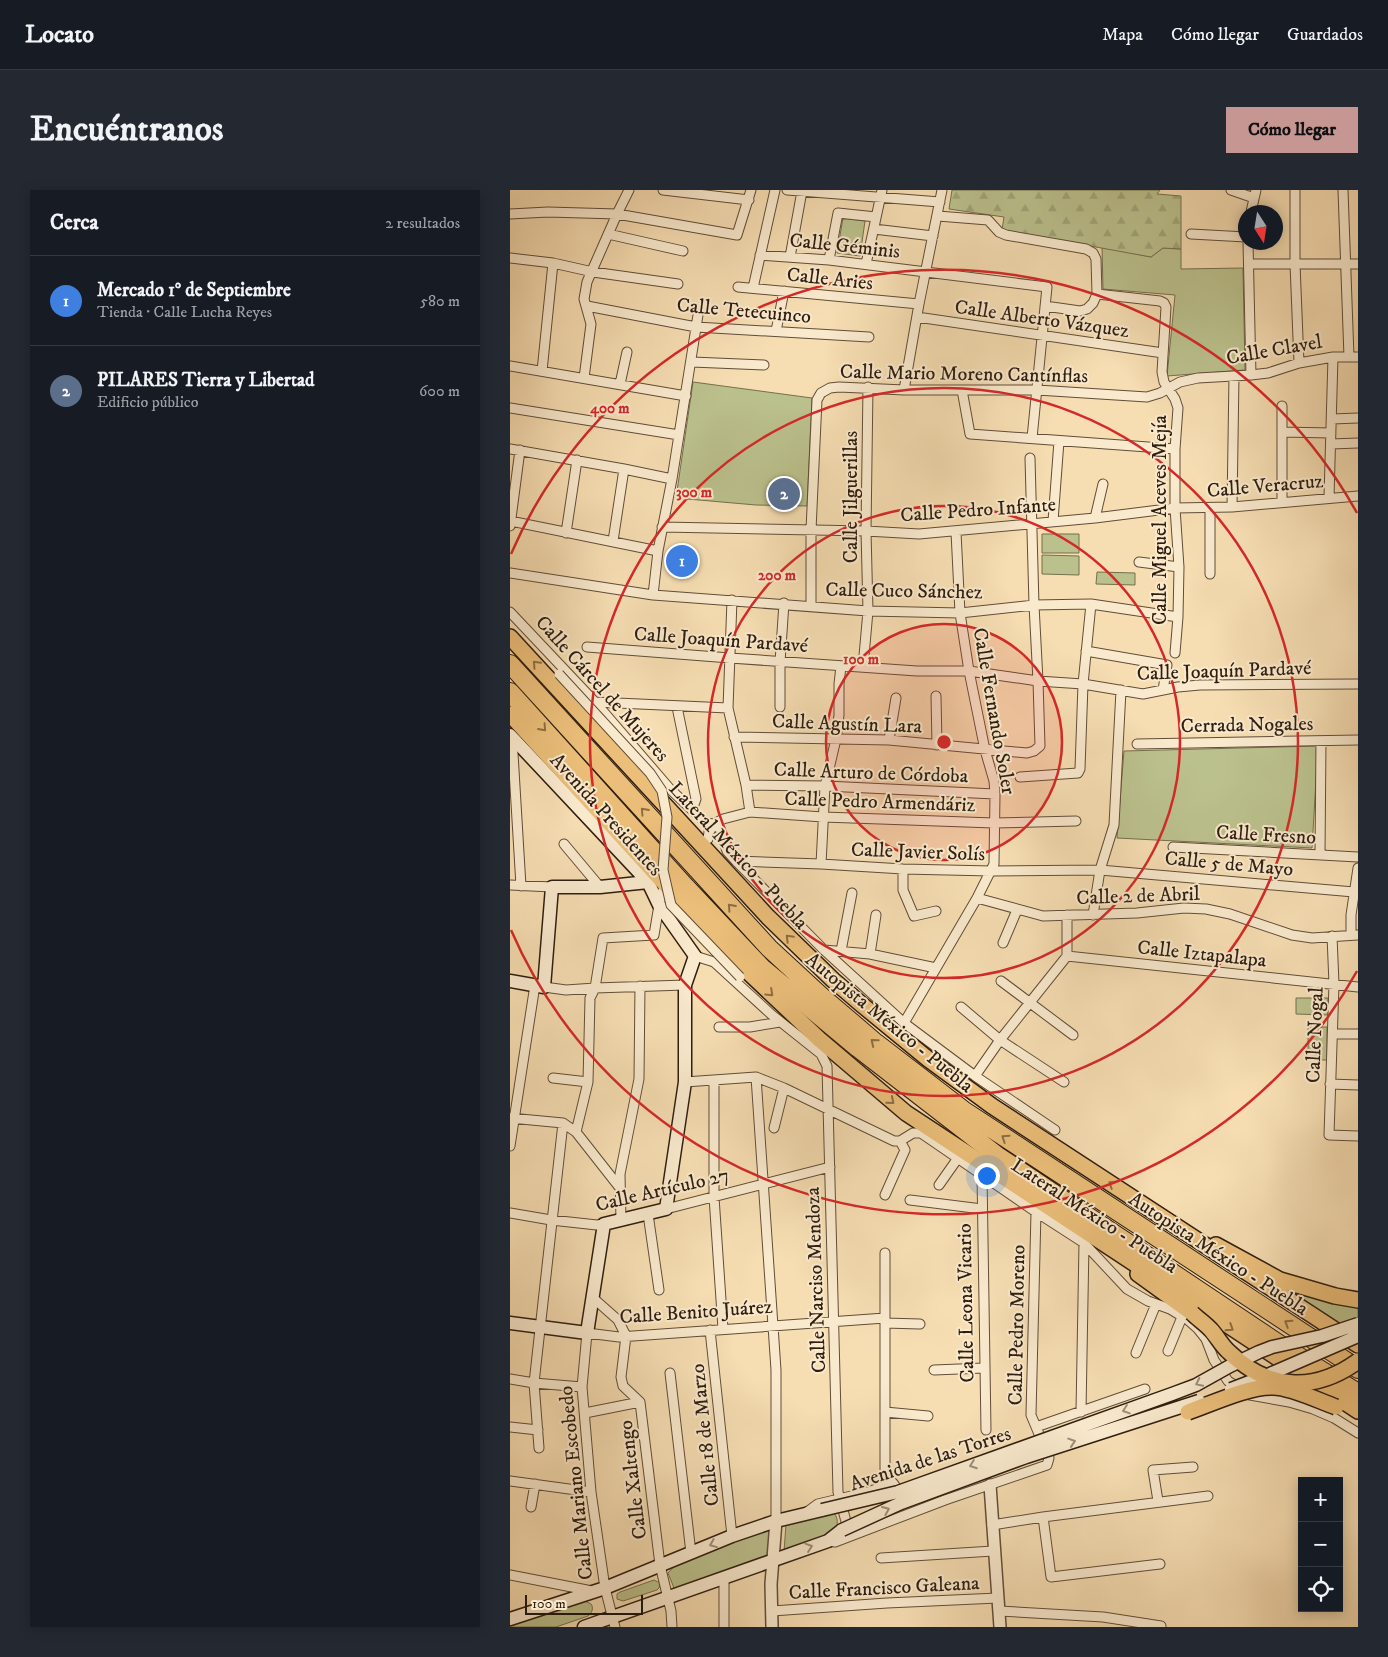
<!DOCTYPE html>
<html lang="es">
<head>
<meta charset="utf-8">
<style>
  :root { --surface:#171b24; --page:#242831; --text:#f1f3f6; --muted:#9ea1a6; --line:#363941; --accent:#c59692 }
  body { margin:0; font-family:"IM FELL DW Pica",serif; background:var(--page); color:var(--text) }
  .controls { position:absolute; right:15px; bottom:15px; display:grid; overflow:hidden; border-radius:0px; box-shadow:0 2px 12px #0003 }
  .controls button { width:45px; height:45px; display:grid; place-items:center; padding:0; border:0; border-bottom:1px solid var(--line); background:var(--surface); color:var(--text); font:25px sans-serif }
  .compass { position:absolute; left:728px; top:15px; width:45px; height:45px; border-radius:50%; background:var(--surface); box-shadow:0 2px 12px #0003; rotate:168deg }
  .scale { position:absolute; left:15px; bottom:12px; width:118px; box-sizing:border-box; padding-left:5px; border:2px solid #2f1d0f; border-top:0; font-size:14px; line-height:18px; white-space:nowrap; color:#2f1d0f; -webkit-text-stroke:4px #f9e9cd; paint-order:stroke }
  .you { position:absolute; left:476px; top:985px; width:18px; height:18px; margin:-12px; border:4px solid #fff; border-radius:50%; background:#1a73e8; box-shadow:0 0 0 8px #1a73e833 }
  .badge { display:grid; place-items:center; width:32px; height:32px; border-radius:50%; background:var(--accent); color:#fff; font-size:16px; font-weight:700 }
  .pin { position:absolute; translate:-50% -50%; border:2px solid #fff; box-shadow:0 1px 5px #0006 }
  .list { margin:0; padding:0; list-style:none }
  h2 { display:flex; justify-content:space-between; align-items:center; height:65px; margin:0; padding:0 20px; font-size:21px }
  h2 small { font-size:16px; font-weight:400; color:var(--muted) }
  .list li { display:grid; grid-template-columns:32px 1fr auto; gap:15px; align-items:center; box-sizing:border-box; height:90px; padding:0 20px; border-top:1px solid var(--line) }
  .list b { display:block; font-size:19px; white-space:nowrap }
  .list p { margin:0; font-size:16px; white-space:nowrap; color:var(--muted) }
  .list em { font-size:16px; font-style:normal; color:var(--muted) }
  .icon { flex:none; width:28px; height:28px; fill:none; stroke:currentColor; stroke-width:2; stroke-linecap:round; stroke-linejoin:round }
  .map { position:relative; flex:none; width:848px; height:1437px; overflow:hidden; border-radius:0px }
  header { display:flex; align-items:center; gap:30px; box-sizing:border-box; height:70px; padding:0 25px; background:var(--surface); border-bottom:1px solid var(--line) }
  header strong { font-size:24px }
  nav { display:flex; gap:28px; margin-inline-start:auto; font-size:18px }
  .intro { display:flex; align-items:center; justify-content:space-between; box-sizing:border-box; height:120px; padding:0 30px }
  h1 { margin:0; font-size:35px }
  .button { padding:12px 22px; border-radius:0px; background:var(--accent); color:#111; font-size:18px; font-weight:700 }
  main { display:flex; gap:30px; padding:0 30px }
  aside { flex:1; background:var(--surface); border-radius:0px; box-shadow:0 2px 12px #0003 }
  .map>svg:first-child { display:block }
  .green { fill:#bbc18d; stroke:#756f4e }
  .forest { fill:url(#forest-firs); stroke:#756f4e }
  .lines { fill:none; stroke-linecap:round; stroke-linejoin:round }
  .minor-casing { stroke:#614d38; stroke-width:11 }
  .tertiary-casing { stroke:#614d38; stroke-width:14 }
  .secondary-casing { stroke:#2f1d0f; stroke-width:15 }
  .primary-casing { stroke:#2f1d0f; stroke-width:18 }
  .trunk-casing { stroke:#2f1d0f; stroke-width:18 }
  .motorway-casing { stroke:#2f1d0f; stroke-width:20 }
  .minor { stroke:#f9e9cd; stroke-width:9 }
  .tertiary { stroke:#f9e9cd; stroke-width:11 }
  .secondary { stroke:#f9e9cd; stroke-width:12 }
  .primary { stroke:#ebbe79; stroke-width:15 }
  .trunk { stroke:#ebbe79; stroke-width:15 }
  .motorway { stroke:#ebbe79; stroke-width:18 }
  .minor-bridge-casing { stroke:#614d38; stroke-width:11; stroke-linecap:butt }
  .secondary-bridge-casing { stroke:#2f1d0f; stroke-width:15; stroke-linecap:butt }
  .primary-bridge-casing { stroke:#2f1d0f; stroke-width:18; stroke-linecap:butt }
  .trunk-bridge-casing { stroke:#2f1d0f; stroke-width:18; stroke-linecap:butt }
  .minor-bridge { stroke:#f9e9cd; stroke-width:9 }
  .secondary-bridge { stroke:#f9e9cd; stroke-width:12 }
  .primary-bridge { stroke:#ebbe79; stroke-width:15 }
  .trunk-bridge { stroke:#ebbe79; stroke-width:15 }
  .oneway { stroke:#8d6e44 }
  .oneway2 { stroke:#9e8d78 }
  .ring { fill:none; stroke:#d62828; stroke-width:2.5 }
  .labels { text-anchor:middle; stroke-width:4; stroke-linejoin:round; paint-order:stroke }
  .street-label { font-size:20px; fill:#2f1d0f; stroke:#f9e9cd }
  .centre { fill:#d62828; stroke:#f9e9cd; stroke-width:2.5 }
  .ring-label { font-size:15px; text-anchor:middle; font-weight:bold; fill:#d62828; stroke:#f9e9cd; stroke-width:4; stroke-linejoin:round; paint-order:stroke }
</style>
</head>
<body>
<header>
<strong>Locato</strong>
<nav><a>Mapa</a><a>Cómo llegar</a><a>Guardados</a></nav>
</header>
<div class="intro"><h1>Encuéntranos</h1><a class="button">Cómo llegar</a></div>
<main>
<aside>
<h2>Cerca<small>2 resultados</small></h2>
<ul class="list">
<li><span class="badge" style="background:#3f7fe0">1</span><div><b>Mercado 1° de Septiembre</b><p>Tienda · Calle Lucha Reyes</p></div><em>580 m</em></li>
<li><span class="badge" style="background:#5c6f8a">2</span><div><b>PILARES Tierra y Libertad</b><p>Edificio público</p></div><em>600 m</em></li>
</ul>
</aside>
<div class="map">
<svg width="848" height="1437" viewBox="0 0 848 1437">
  <defs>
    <pattern id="forest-firs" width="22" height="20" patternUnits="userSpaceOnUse" patternTransform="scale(1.25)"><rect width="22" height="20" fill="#bbc18d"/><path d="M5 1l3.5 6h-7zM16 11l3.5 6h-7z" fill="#a1a578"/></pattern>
  </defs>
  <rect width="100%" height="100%" fill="#f6ddb2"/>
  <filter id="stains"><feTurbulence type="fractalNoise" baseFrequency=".004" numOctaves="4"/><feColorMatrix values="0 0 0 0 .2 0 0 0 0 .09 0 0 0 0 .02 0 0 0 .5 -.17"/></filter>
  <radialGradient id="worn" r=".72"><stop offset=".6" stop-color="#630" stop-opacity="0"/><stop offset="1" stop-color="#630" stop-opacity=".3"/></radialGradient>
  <!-- green -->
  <path class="green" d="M333 28 355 31 350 66 327 63Z
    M592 57 641 67 653 58 671 59V79L733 78 735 180 657 186 665 105 593 99Z
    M183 192 302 208 297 316 246 315 166 308Z
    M532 344H569V363H532Z
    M532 365 569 366V385L532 384Z
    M587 382 625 383V395L586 394Z
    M808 556 802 658 607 648 614 561Z
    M786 808H818V825L786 824Z
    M798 837H817V870H798Z
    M775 1099 831 1115 848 1117V1127L828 1137Z
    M322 1321C329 1327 328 1335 325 1342L274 1362 276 1334Z
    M261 1338 258 1369 166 1403 158 1383 168 1372Z
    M144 1390 150 1393 149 1398 147 1400 113 1411 107 1409V1404L110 1402Z
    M75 1411 81 1414C84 1418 82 1423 78 1426L46 1437H0V1434Z"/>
  <!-- forest -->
  <path class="forest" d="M442 0H650L647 4 671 6V59L653 58 641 67 492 40 494 27 439 19Z"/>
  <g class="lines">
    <!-- minor casing -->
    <g class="minor-casing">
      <path id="minor" d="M153 0 239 10
        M277 0 430 12
        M721 0 744 8
        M785 0V74L789 173
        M833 0 839 167
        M741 22 746 0
        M0 24 38 22 107 24 227 45 241 0
        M428 26 478 30 489 42 496 45 576 59 583 63 586 69 587 104 583 113 577 119 570 121 535 116
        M364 39 423 46
        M98 44 173 61
        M681 44 736 47
        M738 52 741 185
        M250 65 319 70 537 97 522 248
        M280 67 292 1
        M0 68 43 73 83 82 168 94
        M319 70 328 23 366 27
        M356 74 372 0
        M739 74H848
        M228 97 409 114
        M243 98 265 0
        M587 104 650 111 654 113 656 117 652 182 654 192 665 209 668 218 665 259V318L669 377 668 427 665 463
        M77 116 186 137 359 147
        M407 127 653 163
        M266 141 274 101
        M182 172 254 175
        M0 176 176 206
        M32 181 43 73
        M74 188 81 134 74 109 77 92 107 24 119 0
        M110 194 117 162
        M394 200 409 114 432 0
        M452 200 460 244 665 259
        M772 216V311
        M0 218 169 245
        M822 229 848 228
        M772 242 821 243
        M821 254 848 253
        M0 259 114 279 162 289
        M819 307 823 167
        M722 317 724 186
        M585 328 593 294
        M0 331 148 361
        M543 331 549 251
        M0 336 10 260
        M152 337 356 341 409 344 585 328 665 318 722 317 848 306
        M56 343 67 270
        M103 351 114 279
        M629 372 669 377
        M0 383 143 405 358 421 450 423 524 415 581 414 668 427
        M700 384V318
        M143 405 148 361 162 289 188 125
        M222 410 218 518 236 595 240 622
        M301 415V340L307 210 311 203 320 198 329 197 394 200H527L637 207 650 203 670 192 688 188 741 185 758 183 789 173 823 167H848
        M0 422 85 512 160 599 196 633 204 634
        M77 457 220 468 407 481H459L528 491 573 494 633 504 668 497 690 495 848 494
        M576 461 657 475 653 500
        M353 477 358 421 356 341 358 197
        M426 506 427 555
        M85 512 218 518
        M167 517 186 609 182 620
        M270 517V472L274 413
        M2 547 11 696
        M224 547 379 550 517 563 524 561 530 556 528 491 524 415 520 268
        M379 550 386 508
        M627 554 848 550
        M510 587 568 583 570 579 573 494 581 414
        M236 595 315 596 485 604
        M204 634 210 639 217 661 226 671 314 760 394 833 465 886 545 940
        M198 649 199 642 204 634 213 629 240 622 313 627 484 633 566 631
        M54 654 90 697
        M663 657 848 667
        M810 665 811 551
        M226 671 311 674 393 679 481 681 590 680 844 702
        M311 674 315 596 326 549 329 525V494L331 476
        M393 679V700L404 726 426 721
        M0 695 42 697
        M467 708 533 726 627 723 674 718 696 719 720 724 782 745 802 748 848 745
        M583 725 590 680 604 635 611 500
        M841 745V725L848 678
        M822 746 824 794 819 945 848 946
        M493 753 507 720
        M314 760 360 764 426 778
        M331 761 342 703
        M360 764 366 725
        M185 766 204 772 262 825 311 864 317 876 328 1302 340 1346
        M557 766 848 797
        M491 791 563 845
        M34 797 56 800 85 798 175 795
        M451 817 490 850 554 892
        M394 833 467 708 484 674 485 604 484 591 475 560 459 481 450 423 446 342
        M209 837H240L270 832
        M823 844H848
        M465 886 490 850 557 766V725
        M246 887 266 1180V1331
        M43 888 78 892
        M204 890V1007L213 1139
        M175 892 246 887 274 898 384 951H390
        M820 894 848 895
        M0 928 53 933 66 942 110 998
        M264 938 274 898
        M66 942 78 892 80 808 85 798 93 748 144 745 149 715 153 700
        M390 951 403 943H411L526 1022 574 1053 617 1099 638 1111 660 1119 678 1130 688 1139 696 1149 704 1170 718 1191 740 1205 779 1212 803 1219 824 1228 848 1243
        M0 956 25 795
        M472 985 476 1240
        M429 995 448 968
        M375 1005 395 960 390 951
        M400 1010 472 1019
        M156 1019 320 977
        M0 1023 41 1030 87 1035 94 1034
        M138 1024 149 1100
        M111 1031 110 984 129 889 130 796
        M375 1063V1286L377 1295
        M82 1107 108 1130 116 1146 111 1187 113 1196 130 1212 150 1375 161 1421 162 1437
        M375 1133 410 1134
        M200 1140 222 1346
        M658 1161 672 1127
        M626 1163 646 1114
        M424 1180 474 1178
        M160 1183 181 1363
        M0 1189 24 1193 72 1197
        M375 1222 418 1226
        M571 1222 574 1053
        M75 1223 130 1212
        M0 1237 28 1240
        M526 1237 635 1199
        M29 1258 24 1193 53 933
        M0 1291 81 1302
        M648 1311 643 1280 683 1277
        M21 1317 25 1294
        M297 1322 308 1314 358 1302 383 1293 392 1306
        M533 1327 541 1387 650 1374
        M482 1335 533 1327 698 1306
        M318 1351 325 1352 435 1310 537 1275 539 1268 521 1225 526 1022
        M371 1368 483 1361
        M0 1385 82 1401
        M214 1388V1437
        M262 1421 377 1413 488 1408
        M489 1421 593 1427 651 1436
        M105 1437 95 1398 81 1302 72 1197 77 1143 109 1147 375 1128"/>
    </g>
    <!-- tertiary casing -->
    <g class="tertiary-casing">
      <path id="tertiary" d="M480 1295 490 1437
        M262 1437 261 1394 266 1331"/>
    </g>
    <!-- secondary casing -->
    <g class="secondary-casing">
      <path id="secondary" d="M0 545 138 692 149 715 185 766 175 795V892L156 1019 94 1034 77 1143 0 1133
        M0 791 34 797 42 697H90L138 692
        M0 1429 95 1398 222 1346 266 1331 312 1320
        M74 1437 318 1351 332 1340"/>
    </g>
    <!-- primary casing -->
    <g class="primary-casing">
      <path id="primary" d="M706 1055 770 1090 825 1106 848 1110
        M628 1084 682 1123"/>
    </g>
    <!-- trunk casing -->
    <g class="trunk-casing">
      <path id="trunk" d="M0 447 258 727 323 790 351 814 418 869 482 916 848 1155
        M0 524 217 762 309 849 396 923 848 1221"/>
    </g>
    <!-- motorway casing -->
    <g class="motorway-casing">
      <path id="motorway" d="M0 474 259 758 311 806 366 853 453 920 848 1179
        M0 502 173 694 252 778 348 858 489 967 775 1158 848 1203"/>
    </g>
    <!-- minor -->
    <use href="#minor" class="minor"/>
    <!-- tertiary -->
    <use href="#tertiary" class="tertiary"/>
    <!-- secondary -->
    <use href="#secondary" class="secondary"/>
    <!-- primary -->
    <use href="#primary" class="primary"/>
    <!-- trunk -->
    <use href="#trunk" class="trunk"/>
    <!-- motorway -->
    <use href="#motorway" class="motorway"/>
    <!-- minor-bridge casing -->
    <g class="minor-bridge-casing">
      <path id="minor-bridge" d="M49 484 140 583 152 601 157 627 153 680 161 715 230 787"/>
    </g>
    <!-- secondary-bridge casing -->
    <g class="secondary-bridge-casing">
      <path id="secondary-bridge" d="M721 1199 760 1184 848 1146
        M312 1320 388 1302 662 1204 686 1195 720 1176 749 1162 762 1157 812 1146 848 1134
        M332 1340 391 1313 516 1267 689 1211"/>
    </g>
    <!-- primary-bridge casing -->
    <g class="primary-bridge-casing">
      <path id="primary-bridge" d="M682 1123C688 1129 696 1134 702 1141 708 1148 712 1156 719 1162 758 1200 804 1203 848 1171"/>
    </g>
    <!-- trunk-bridge casing -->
    <g class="trunk-bridge-casing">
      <path id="trunk-bridge" d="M678 1222C701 1214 739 1196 763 1197 781 1197 809 1211 826 1217"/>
    </g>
    <!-- minor-bridge -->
    <use href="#minor-bridge" class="minor-bridge"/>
    <!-- secondary-bridge -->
    <use href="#secondary-bridge" class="secondary-bridge"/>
    <!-- primary-bridge -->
    <use href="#primary-bridge" class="primary-bridge"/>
    <!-- trunk-bridge -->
    <use href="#trunk-bridge" class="trunk-bridge"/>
  </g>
  <!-- one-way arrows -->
  <defs><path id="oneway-chevron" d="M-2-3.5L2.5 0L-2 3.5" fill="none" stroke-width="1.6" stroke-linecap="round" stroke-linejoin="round" transform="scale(1.25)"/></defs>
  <g class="oneway">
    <use href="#oneway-chevron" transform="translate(26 474) rotate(-133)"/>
    <use href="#oneway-chevron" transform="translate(33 538) rotate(48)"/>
    <use href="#oneway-chevron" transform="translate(134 621) rotate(-132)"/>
    <use href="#oneway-chevron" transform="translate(221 717) rotate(-132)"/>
    <use href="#oneway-chevron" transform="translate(279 748) rotate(-135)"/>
    <use href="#oneway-chevron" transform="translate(260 803) rotate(43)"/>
    <use href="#oneway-chevron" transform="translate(364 852) rotate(-141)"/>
    <use href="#oneway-chevron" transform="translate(381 911) rotate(40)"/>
    <use href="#oneway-chevron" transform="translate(495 948) rotate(-146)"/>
    <use href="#oneway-chevron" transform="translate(602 994) rotate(-147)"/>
    <use href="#oneway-chevron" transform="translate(778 1133) rotate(-147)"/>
    <use href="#oneway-chevron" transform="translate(720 1138) rotate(33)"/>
  </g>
  <g class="oneway2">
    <use href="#oneway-chevron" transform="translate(689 1193) rotate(154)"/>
    <use href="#oneway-chevron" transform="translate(616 1220) rotate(161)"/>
    <use href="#oneway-chevron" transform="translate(562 1252) rotate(-18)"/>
    <use href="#oneway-chevron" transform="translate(463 1275) rotate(160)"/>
    <use href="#oneway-chevron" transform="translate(376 1320) rotate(-23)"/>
    <use href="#oneway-chevron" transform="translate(203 1354) rotate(158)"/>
    <use href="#oneway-chevron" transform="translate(299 1357) rotate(-19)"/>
  </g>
  <!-- distance rings -->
  <circle cx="434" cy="552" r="118" fill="#d62828" fill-opacity=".12"/>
  <g class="ring">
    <circle cx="434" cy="552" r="118"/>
    <circle cx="434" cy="552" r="236"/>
    <circle cx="434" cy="552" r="354"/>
    <path d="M847 781A472 472 0 0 1 1 740M1 364A472 472 0 0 1 847 323"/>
  </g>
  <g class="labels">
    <!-- street labels -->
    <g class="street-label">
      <text transform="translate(335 55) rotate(6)" y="7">Calle Géminis</text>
      <text transform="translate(320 88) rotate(6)" y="7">Calle Aries</text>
      <text transform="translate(234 120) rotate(5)" y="7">Calle Tetecuinco</text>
      <text transform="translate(532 128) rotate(8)" y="7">Calle Alberto Vázquez</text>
      <text transform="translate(764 159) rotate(-10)" y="7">Calle Clavel</text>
      <text transform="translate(454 183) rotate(1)" y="7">Calle Mario Moreno Cantínflas</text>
      <text transform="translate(755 295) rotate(-5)" y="7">Calle Veracruz</text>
      <text transform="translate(340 307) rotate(-90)" y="7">Calle Jilguerillas</text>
      <text transform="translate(468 319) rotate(-4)" y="7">Calle Pedro Infante</text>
      <text transform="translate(649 330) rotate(-90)" y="7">Calle Miguel Aceves Mejía</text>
      <text transform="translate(394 400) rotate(1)" y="7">Calle Cuco Sánchez</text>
      <text transform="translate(211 449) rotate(4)" y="7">Calle Joaquín Pardavé</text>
      <text transform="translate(714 480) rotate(-2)" y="7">Calle Joaquín Pardavé</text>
      <text transform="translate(93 498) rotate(48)" y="7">Calle Cárcel de Mujeres</text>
      <text transform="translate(485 521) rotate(80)" y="7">Calle Fernando Soler</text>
      <text transform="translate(337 533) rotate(2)" y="7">Calle Agustín Lara</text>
      <text transform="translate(737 534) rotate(-1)" y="7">Cerrada Nogales</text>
      <text transform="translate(361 582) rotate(2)" y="7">Calle Arturo de Córdoba</text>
      <text transform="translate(370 611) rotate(2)" y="7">Calle Pedro Armendáriz</text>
      <text transform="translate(97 624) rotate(48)" y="7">Avenida Presidentes</text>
      <text transform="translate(756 644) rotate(3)" y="7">Calle Fresno</text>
      <text transform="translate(408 661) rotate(2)" y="7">Calle Javier Solís</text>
      <text transform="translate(229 665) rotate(47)" y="7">Lateral México - Puebla</text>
      <text transform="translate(719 673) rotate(5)" y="7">Calle 5 de Mayo</text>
      <text transform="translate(628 705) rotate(-2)" y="7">Calle 2 de Abril</text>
      <text transform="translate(692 763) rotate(6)" y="7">Calle Iztapalapa</text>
      <text transform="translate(380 832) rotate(39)" y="7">Autopista México - Puebla</text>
      <text transform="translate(804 845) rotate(-88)" y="7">Calle Nogal</text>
      <text transform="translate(152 999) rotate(-13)" y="7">Calle Artículo 27</text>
      <text transform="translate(585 1025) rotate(33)" y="7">Lateral México - Puebla</text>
      <text transform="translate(709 1063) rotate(33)" y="7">Autopista México - Puebla</text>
      <text transform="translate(305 1090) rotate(-92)" y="7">Calle Narciso Mendoza</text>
      <text transform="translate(455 1113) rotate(-91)" y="7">Calle Leona Vicario</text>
      <text transform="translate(186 1121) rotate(-4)" y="7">Calle Benito Juárez</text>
      <text transform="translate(506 1135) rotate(-89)" y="7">Calle Pedro Moreno</text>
      <text transform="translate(194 1245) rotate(-96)" y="7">Calle 18 de Marzo</text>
      <text transform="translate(420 1268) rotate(-18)" y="7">Avenida de las Torres</text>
      <text transform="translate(122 1290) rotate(-97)" y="7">Calle Xaltengo</text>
      <text transform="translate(65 1293) rotate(-96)" y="7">Calle Mariano Escobedo</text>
      <text transform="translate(374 1397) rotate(-3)" y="7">Calle Francisco Galeana</text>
    </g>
  </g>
  <circle cx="434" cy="552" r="8" class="centre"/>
  <g class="ring-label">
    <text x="100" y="223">400 m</text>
    <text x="184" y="307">300 m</text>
    <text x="267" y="390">200 m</text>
    <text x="351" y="474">100 m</text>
  </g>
  <rect width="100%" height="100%" filter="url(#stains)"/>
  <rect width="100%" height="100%" fill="url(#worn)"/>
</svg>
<div class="controls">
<button>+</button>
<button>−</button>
<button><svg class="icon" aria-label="locate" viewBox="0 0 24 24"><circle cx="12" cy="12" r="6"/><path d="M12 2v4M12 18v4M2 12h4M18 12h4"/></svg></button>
</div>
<svg class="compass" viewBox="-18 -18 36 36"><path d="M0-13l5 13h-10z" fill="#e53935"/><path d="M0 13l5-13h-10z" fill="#9ea1a6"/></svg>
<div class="scale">100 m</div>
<div class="you"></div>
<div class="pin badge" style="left:172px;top:371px;background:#3f7fe0">1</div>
<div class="pin badge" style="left:274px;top:304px;background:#5c6f8a">2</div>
</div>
</main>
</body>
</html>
